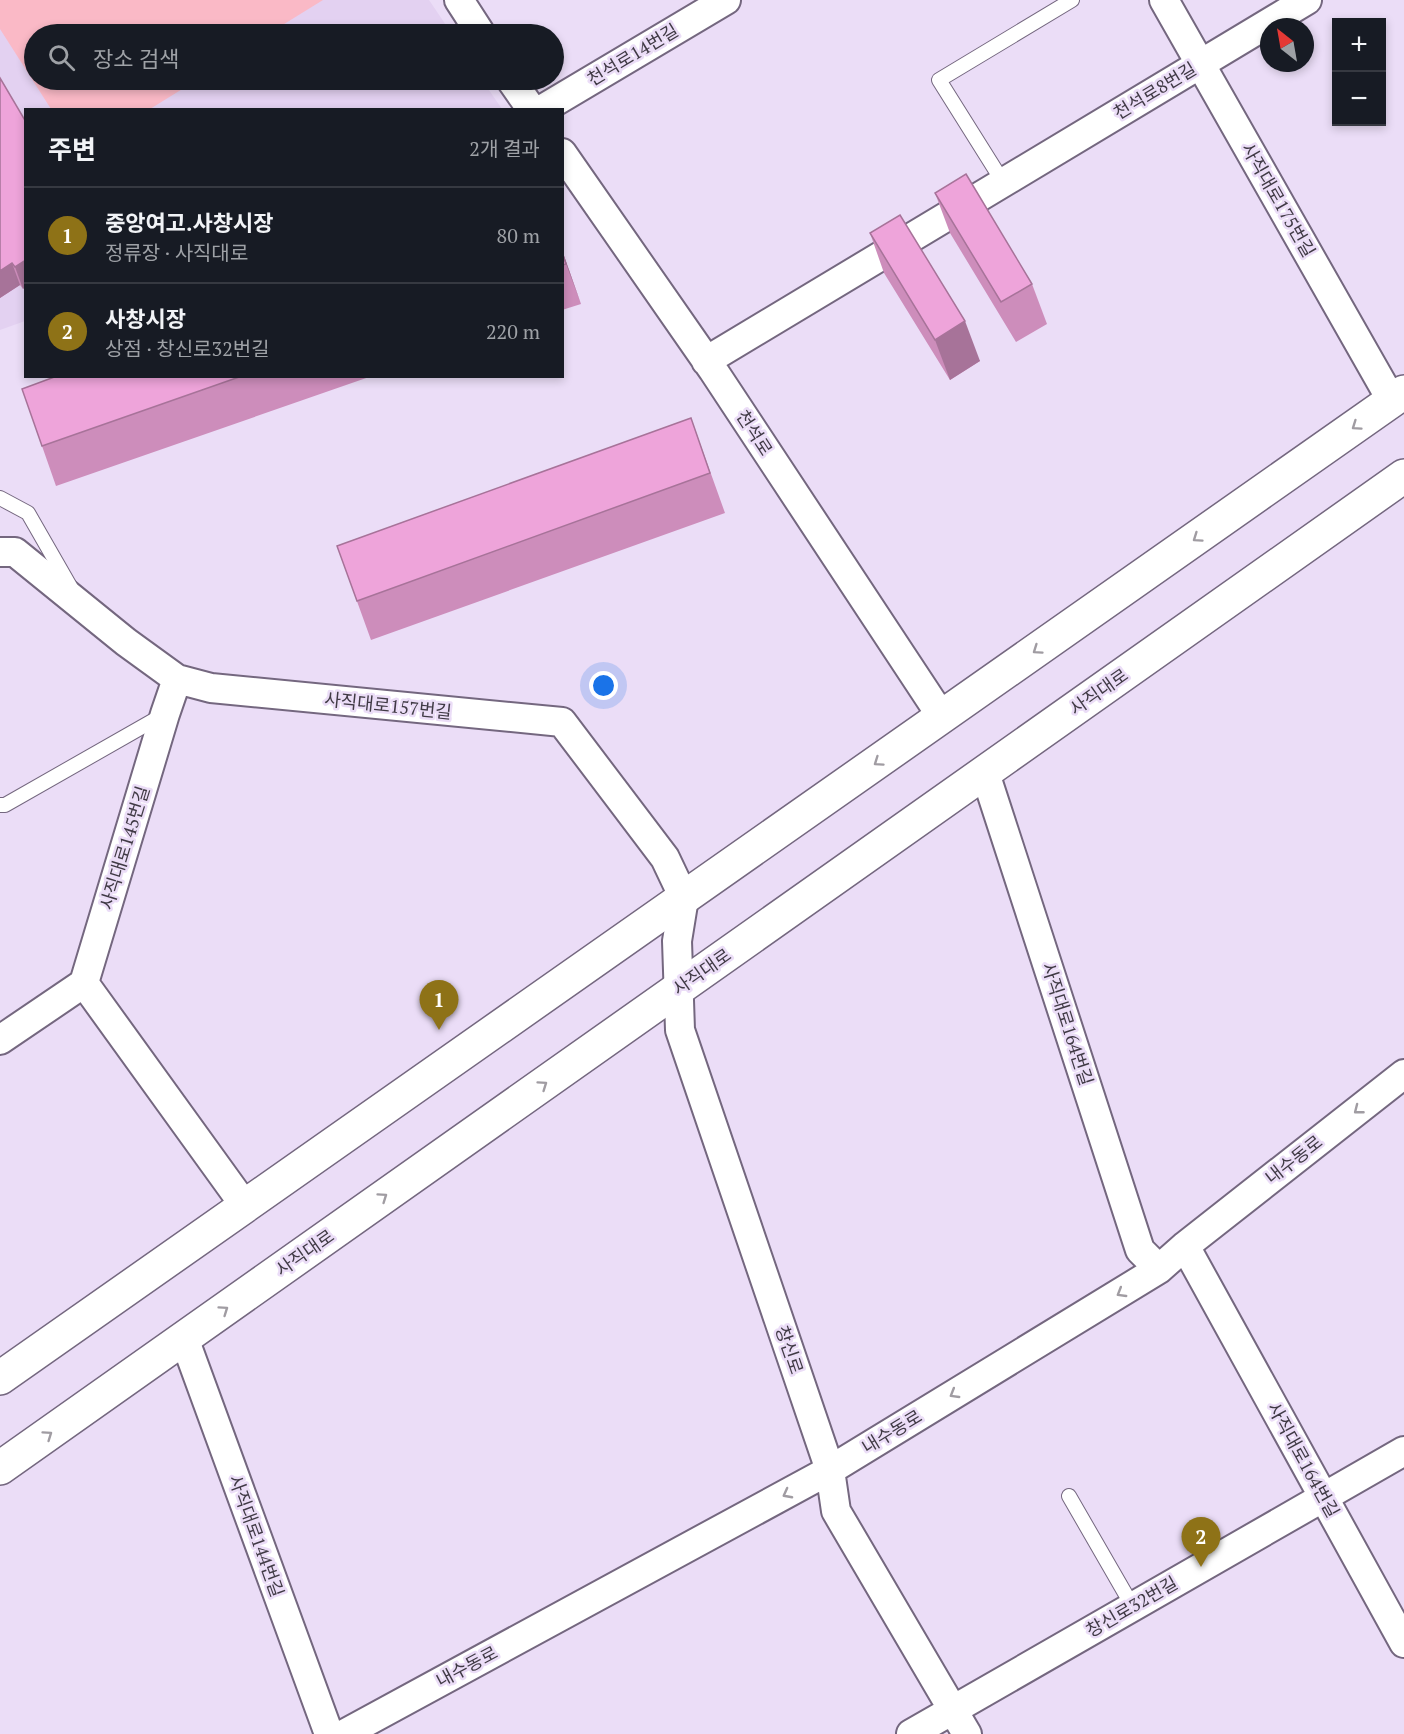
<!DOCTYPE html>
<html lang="ko">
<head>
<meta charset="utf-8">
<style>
  :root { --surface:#171b24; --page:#242831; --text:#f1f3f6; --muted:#9ea1a6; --line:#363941; --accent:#8e7217 }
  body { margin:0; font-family:"PT Serif","Noto Sans KR",serif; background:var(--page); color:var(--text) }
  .controls { position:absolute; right:18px; top:18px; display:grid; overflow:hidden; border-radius:0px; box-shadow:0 3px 9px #0003 }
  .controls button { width:54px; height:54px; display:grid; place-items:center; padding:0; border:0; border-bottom:2px solid var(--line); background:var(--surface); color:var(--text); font:30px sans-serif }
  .compass { position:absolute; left:1260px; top:18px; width:54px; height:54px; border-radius:50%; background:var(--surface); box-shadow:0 3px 9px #0003; rotate:329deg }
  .you { position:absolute; left:604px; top:686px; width:21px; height:21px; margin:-15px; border:4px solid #fff; border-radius:50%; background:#1a73e8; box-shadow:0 0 0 9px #1a73e833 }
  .badge { display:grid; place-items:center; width:39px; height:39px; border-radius:50%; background:var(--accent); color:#fff; font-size:20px; font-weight:700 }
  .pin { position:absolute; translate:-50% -50px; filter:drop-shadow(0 2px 3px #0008) }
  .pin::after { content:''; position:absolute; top:32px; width:21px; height:18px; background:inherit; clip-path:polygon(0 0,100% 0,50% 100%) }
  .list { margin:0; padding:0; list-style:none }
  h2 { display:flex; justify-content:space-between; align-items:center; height:78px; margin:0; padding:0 24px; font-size:26px }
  h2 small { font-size:20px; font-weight:400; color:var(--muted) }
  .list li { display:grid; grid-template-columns:39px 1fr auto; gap:18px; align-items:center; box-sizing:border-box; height:96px; padding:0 24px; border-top:2px solid var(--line) }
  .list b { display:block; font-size:22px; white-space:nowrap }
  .list p { margin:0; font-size:20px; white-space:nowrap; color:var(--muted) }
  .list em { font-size:20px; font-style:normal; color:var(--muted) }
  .icon { flex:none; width:33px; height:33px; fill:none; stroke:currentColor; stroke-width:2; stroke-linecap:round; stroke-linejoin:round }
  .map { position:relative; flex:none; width:1404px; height:1734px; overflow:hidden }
  .search { position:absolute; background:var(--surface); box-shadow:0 3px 9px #0003; left:24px; top:24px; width:540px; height:66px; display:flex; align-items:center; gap:15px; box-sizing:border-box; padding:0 21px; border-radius:33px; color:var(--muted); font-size:22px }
  .panel { position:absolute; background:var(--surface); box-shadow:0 3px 9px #0003; left:24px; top:108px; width:540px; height:270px; border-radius:0px }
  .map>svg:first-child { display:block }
  .built { fill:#e3d1f1 }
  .green { fill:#fab9c6 }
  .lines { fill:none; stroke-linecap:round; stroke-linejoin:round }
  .service-casing { stroke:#74677f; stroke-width:16 }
  .minor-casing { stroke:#74677f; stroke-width:32 }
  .secondary-casing { stroke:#74677f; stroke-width:36 }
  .service { stroke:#fff; stroke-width:14 }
  .minor { stroke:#fff; stroke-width:28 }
  .secondary { stroke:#fff; stroke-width:33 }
  .wall { fill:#cd8dbb }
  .shaded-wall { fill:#a77399 }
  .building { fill:#eea4da; stroke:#a77399; stroke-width:1.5 }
  .oneway { stroke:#a09ca2 }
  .labels { text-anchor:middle; stroke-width:5; stroke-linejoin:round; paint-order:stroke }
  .street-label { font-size:18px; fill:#403a45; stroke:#ebddf7 }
</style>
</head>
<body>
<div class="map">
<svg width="1404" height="1734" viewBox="0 0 1404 1734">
  <rect width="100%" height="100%" fill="#ebddf7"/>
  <!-- built -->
  <path class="built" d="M0 0H429L452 34H34V80H482L502 109 26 110 25 321 0 330Z"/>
  <!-- green -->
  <path class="green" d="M0 0H323L268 34H34V80H197L150 109H51L0 29Z"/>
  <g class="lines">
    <!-- service casing -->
    <g class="service-casing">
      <path id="service" d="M1003 182 939 80 1072 0
        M0 498 28 513 71 588
        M0 805H5L163 715
        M1069 1496 1133 1607"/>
    </g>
    <!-- minor casing -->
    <g class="minor-casing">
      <path id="minor" d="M459 0 481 34
        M1164 0 1392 401
        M511 80 532 110
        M541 110 726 0
        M562 153 713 370 942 717
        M706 361 1307 0
        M0 552H15L126 642 177 679 211 688 562 722 665 858 684 898 677 941 680 1030 830 1470 836 1511 967 1734
        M177 679 165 714 84 983 245 1206
        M985 773 1140 1250 1159 1269
        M0 1040 84 983
        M1185 1246 1404 1643
        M184 1338 329 1734
        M344 1734 830 1470 1159 1269 1185 1246 1404 1074
        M911 1734 1404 1451"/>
    </g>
    <!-- secondary casing -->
    <g class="secondary-casing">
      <path id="secondary" d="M0 1378 1404 392
        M0 1468 1404 476"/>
    </g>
    <!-- service -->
    <use href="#service" class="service"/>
    <!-- minor -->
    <use href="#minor" class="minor"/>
    <!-- secondary -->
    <use href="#secondary" class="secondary"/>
  </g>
  <!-- wall -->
  <path class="wall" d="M0 78 23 289 20 285 0 298Z
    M935 193 1032 284 1047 324 1016 342 950 233Z
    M870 233 980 361 950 380 884 273Z
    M562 250 581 304 562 310Z
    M57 376H372L56 486 42 446Z
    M691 418 725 513 371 640 337 546Z"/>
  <!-- shaded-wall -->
  <path class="shaded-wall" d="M562 250 581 304 562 253Z
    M26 260V287L23 289 15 267Z
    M12 263 20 285 0 298V271Z
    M965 321 980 361 950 380 935 340Z"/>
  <!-- building -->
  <path class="building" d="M0 78 26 122V260L15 267 12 263 0 271Z
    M966 174 1032 284 1001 302 935 193Z
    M900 215 965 321 935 340 870 233Z
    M562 253 566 264 562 265Z
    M57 376H242L42 446 22 389Z
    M691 418 710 473 357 601 337 546Z"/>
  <!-- one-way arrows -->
  <defs><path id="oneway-chevron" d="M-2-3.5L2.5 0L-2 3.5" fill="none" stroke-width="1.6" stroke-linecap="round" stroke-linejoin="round" transform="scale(1.5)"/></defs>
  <g class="oneway">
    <use href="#oneway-chevron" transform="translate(1356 426) rotate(145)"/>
    <use href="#oneway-chevron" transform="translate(1197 538) rotate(145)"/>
    <use href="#oneway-chevron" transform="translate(1037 650) rotate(145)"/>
    <use href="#oneway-chevron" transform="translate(878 762) rotate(145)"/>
    <use href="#oneway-chevron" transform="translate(543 1085) rotate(-35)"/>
    <use href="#oneway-chevron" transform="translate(1358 1110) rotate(142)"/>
    <use href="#oneway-chevron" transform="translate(383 1197) rotate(-35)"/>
    <use href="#oneway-chevron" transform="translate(1121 1293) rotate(149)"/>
    <use href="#oneway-chevron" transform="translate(224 1310) rotate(-35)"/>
    <use href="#oneway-chevron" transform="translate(954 1394) rotate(149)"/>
    <use href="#oneway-chevron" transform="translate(48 1435) rotate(-35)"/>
    <use href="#oneway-chevron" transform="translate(787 1494) rotate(152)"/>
  </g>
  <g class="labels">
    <!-- street labels -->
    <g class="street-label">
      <text transform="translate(633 55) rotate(-31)" y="6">천석로14번길</text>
      <text transform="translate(1155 91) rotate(-31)" y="6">천석로8번길</text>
      <text transform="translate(1278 200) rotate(60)" y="6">사직대로175번길</text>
      <text transform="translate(754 433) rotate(57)" y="6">천석로</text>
      <text transform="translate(1099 692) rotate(-35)" y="6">사직대로</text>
      <text transform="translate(388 706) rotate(6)" y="6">사직대로157번길</text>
      <text transform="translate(125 848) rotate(-73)" y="6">사직대로145번길</text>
      <text transform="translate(702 972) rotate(-35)" y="6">사직대로</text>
      <text transform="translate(1067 1024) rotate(72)" y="6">사직대로164번길</text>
      <text transform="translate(1294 1160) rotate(-38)" y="6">내수동로</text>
      <text transform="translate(305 1253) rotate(-35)" y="6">사직대로</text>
      <text transform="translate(789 1350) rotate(71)" y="6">창신로</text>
      <text transform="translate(892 1432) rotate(-31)" y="6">내수동로</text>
      <text transform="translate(1303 1460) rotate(61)" y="6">사직대로164번길</text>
      <text transform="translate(256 1536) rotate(70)" y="6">사직대로144번길</text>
      <text transform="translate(1132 1607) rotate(-30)" y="6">창신로32번길</text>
      <text transform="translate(467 1667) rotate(-28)" y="6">내수동로</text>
    </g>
  </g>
</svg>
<div class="controls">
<button>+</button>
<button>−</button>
</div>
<svg class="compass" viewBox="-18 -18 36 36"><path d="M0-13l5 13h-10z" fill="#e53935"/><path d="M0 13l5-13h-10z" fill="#9ea1a6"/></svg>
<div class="you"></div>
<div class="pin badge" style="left:439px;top:1030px">1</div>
<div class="pin badge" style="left:1201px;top:1567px">2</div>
<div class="search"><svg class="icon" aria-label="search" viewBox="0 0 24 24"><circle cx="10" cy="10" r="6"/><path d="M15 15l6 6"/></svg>장소 검색</div>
<section class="panel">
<h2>주변<small>2개 결과</small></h2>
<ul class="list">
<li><span class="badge">1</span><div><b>중앙여고.사창시장</b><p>정류장 · 사직대로</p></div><em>80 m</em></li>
<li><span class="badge">2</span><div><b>사창시장</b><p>상점 · 창신로32번길</p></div><em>220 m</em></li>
</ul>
</section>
</div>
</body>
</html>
